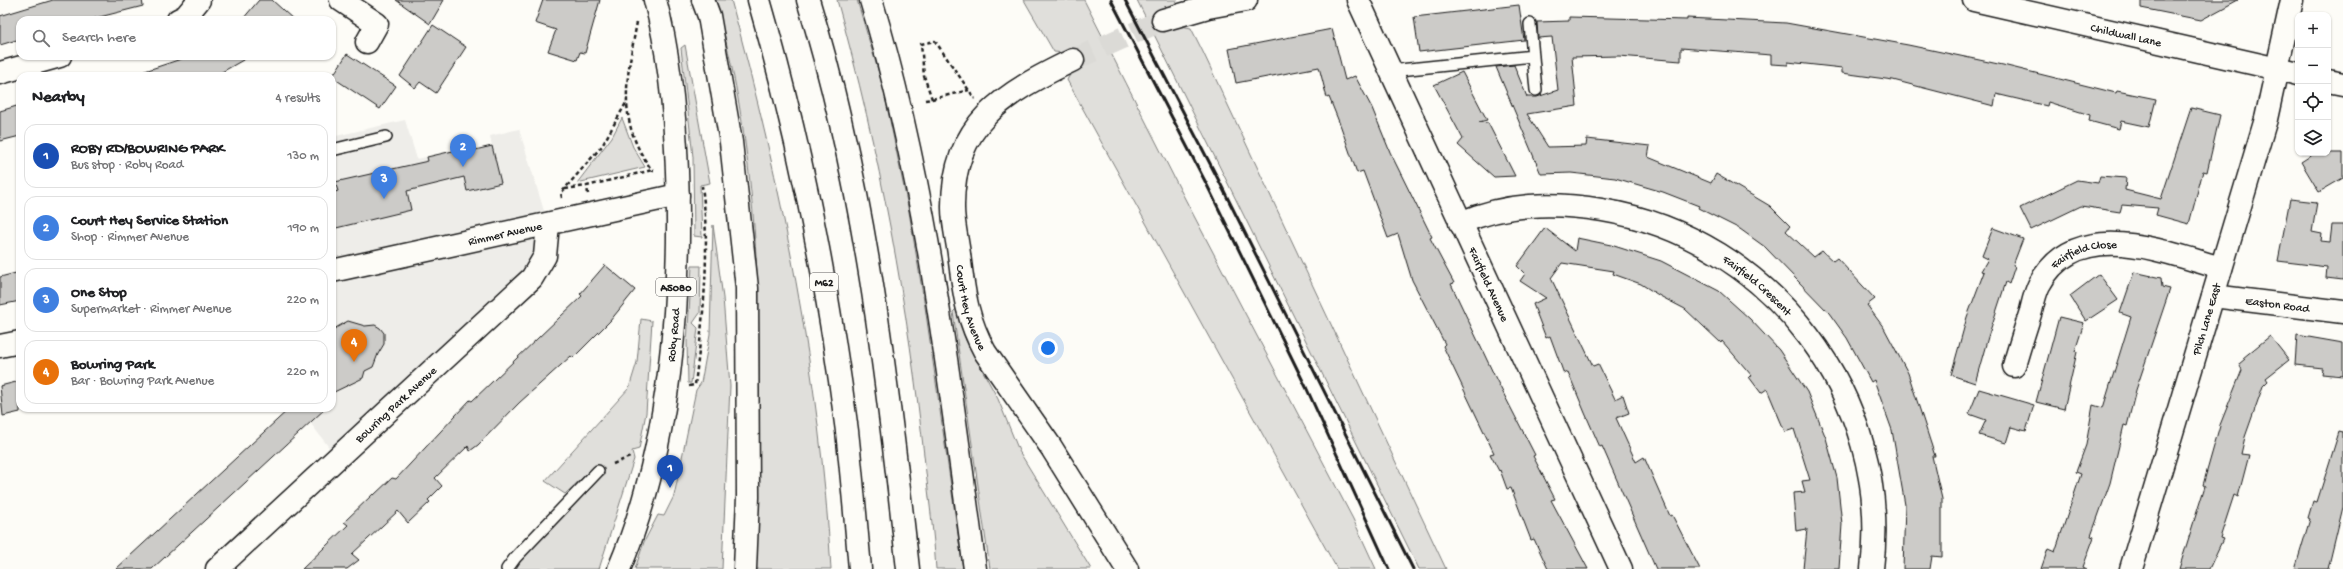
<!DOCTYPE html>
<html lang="en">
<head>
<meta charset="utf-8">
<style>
  :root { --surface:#fff; --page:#f2f2f2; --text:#202124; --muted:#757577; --line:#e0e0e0; --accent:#1a73e8 }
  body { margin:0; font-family:"Gochi Hand",sans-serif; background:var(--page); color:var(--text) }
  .controls { position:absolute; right:12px; top:12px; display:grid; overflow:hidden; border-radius:8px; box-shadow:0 1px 3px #0004 }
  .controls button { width:36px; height:36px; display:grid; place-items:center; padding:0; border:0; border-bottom:1px solid var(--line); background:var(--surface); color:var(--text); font:20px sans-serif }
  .you { position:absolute; left:1048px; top:348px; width:14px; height:14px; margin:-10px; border:3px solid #fff; border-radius:50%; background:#1a73e8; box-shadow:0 0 0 6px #1a73e833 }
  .badge { display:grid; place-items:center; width:26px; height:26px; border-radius:50%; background:var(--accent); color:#fff; font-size:13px; font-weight:700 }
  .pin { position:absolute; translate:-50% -33px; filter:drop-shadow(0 1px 2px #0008) }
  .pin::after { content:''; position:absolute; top:21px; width:14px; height:12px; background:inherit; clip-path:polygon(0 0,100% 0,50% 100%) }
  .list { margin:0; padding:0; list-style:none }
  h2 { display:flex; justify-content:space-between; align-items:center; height:52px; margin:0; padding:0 16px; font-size:17px }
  h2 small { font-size:13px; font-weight:400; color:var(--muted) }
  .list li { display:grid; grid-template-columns:26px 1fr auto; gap:12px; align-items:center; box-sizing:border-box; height:64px; margin:0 8px 8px; padding:0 8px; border:1px solid var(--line); border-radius:12px }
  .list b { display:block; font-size:15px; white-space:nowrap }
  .list p { margin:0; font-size:13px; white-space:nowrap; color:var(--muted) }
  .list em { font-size:13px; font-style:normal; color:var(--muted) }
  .icon { flex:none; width:22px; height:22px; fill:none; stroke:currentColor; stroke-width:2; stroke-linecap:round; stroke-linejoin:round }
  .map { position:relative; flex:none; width:2343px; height:569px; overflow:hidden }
  .search { position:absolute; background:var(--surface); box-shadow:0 1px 3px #0004; left:16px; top:16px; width:320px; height:44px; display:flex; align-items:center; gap:10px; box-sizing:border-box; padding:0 14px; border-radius:12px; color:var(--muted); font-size:15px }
  .panel { position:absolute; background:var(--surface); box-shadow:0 1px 3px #0004; left:16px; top:72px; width:320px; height:340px; border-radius:12px }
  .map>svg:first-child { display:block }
  .built { fill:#eeede9 }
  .green { fill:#e0dfdb; stroke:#7e7e7c }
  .building { fill:#cccbc8; stroke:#1c1c1c }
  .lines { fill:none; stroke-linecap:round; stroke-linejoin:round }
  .street-tunnel { stroke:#dbdad6; stroke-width:22; stroke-dasharray:22 11; stroke-linecap:butt }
  .lane-casing { stroke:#1c1c1c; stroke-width:14 }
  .street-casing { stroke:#1c1c1c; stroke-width:25 }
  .secondary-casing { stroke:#1c1c1c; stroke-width:25 }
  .primary-casing { stroke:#1c1c1c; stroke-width:25 }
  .highway-casing { stroke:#1c1c1c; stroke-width:25 }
  .path { stroke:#1c1c1c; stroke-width:2.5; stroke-dasharray:4 3; stroke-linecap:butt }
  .lane { stroke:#fdfcf7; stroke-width:11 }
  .street { stroke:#fdfcf7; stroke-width:22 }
  .secondary { stroke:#fdfcf7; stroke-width:22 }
  .primary { stroke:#fdfcf7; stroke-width:22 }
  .highway { stroke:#fdfcf7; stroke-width:22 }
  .rail { stroke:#1c1c1c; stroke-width:3 }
  .labels { text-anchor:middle; stroke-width:3.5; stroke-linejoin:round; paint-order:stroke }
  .shield { fill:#fdfcf7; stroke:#605f5e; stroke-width:1 }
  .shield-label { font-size:11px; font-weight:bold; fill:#1c1c1c }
  .street-label { font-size:12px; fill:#1c1c1c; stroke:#fdfcf7 }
</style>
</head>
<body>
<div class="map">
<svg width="2343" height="569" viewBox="0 0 2343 569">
  <rect width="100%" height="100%" fill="#fdfcf7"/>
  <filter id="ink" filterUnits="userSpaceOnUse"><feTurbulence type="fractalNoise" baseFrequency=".025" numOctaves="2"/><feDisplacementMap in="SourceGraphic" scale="8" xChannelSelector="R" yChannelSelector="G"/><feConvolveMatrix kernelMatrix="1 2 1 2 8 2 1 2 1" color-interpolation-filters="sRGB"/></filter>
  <g filter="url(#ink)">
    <!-- built -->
    <path class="built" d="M405 120 417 159 457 150 459 154 492 146 490 136 519 129 548 224 545 256 337 458 299 408H332V137Z"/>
    <!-- green -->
    <path class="green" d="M715 0H731C782 186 820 376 831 569H754C762 382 768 182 715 0Z
      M837 0H857L883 87 909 212 925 307 963 569H936C934 534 929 499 925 464 908 307 880 152 837 0Z
      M1024 0H1084L1183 195 1353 519 1376 569H1337L1067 80 1075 65 1066 53 1054 52Z
      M1137 0H1178L1170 9 1176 25 1191 28 1203 52 1446 569H1419Z
      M685 45 710 183 700 185 702 237 694 236 693 157 681 48Z
      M622 118 633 147 645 167 577 183 612 137Z
      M713 225 723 298 730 386 722 569H635L644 542 658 515 664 516 674 496 696 390 701 383 710 334Z
      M692 266H701L700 313 693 323 698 328 691 383H688L687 342Z
      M956 309 966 340 998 399 1019 451 1091 569H990L953 312Z
      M641 319 652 321 646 413 639 449 632 451 634 459 599 569H516L522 559 590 483 605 474 596 465 565 494 545 481 629 388 637 362Z"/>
    <!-- building -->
    <path class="building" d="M53 0H142L143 6 88 20H20V39L0 45V16Z
      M259 0H272L294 20H242Z
      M396 0H444L430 24Z
      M543 0H600L585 53 580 52 577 60 548 51 556 30 535 23Z
      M2141 0H2238L2201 20 2141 8Z
      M1519 5 1524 40 1419 52 1414 17Z
      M1569 17 1687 20V18L1786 23 1908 45 2003 65 2116 93 2117 91 2156 99 2149 127 2121 121 2119 129 2089 121 2090 115 2048 102 2047 106 1996 94 1994 106 1893 80 1842 73V68L1788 62V65L1771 64V55L1681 48V61L1619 56 1572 57 1577 106 1527 114 1548 147 1586 146 1587 139 1650 146 1648 157 1711 183 1716 174 1770 206 1790 226 1786 231 1814 257 1822 251 1833 261 1837 258 1875 299 1867 305 1884 328 1908 373 1935 456H1932L1942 499V557L1932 556 1930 569H1903L1905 505 1892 430 1874 380 1871 382 1847 338 1829 313 1765 247 1740 229 1698 208 1699 206 1663 192 1615 178 1571 173 1541 174 1496 67 1514 65 1527 97H1537L1558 90 1552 37 1538 38 1537 22 1569 21Z
      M433 25 466 47 436 93 420 82 415 88 400 76Z
      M1332 29 1345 80 1355 76 1372 108 1390 152 1432 237 1430 238 1454 283 1451 284 1496 379 1535 455 1533 456 1555 499 1551 500 1588 569H1548L1534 539 1531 540 1511 488 1507 489 1500 470 1499 471 1490 454 1494 453 1443 346 1445 344 1412 280 1398 234 1388 238 1363 171 1357 173 1341 127 1329 97 1327 98 1319 67 1236 83 1229 49Z
      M347 54 396 86 380 109 332 77Z
      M190 56H250L215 76H143L142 72Z
      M1462 72 1487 120 1479 122 1488 123 1515 176 1494 177 1458 145 1463 139 1434 85Z
      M20 105V136L0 141V111Z
      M2191 108 2220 115 2207 172 2203 171 2189 224 2156 215 2158 208 2122 205 2120 212 2081 206 2031 230 2020 208 2077 180 2098 183 2100 176 2126 178 2125 190 2161 199Z
      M492 146 501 183 467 191 464 177 407 191 411 210 332 229V193L338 191 335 182 428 161 427 157 457 150 458 154Z
      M2315 153H2343V178L2319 192 2301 162Z
      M2290 199 2317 202 2312 232 2322 234 2321 241 2330 242 2332 225H2343V280L2326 278 2327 267 2278 261Z
      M1545 228 1575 251 1577 238 1611 245 1661 261 1719 291 1750 319 1779 350 1807 392 1826 438 1837 478 1842 524 1839 569H1803L1807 529 1796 531 1793 493 1805 492 1802 481 1810 480 1794 429 1785 432 1767 389 1761 393 1749 377 1752 376 1722 341 1721 343 1685 309 1660 296 1641 284 1613 274 1614 271 1562 263 1551 278 1593 366 1598 364 1615 399 1623 395 1629 413 1616 418 1636 462 1644 457 1670 516 1672 515 1700 569H1656L1602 446 1600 447 1585 413 1568 372 1564 374 1550 336 1546 338 1533 304 1546 298 1520 281 1525 274 1517 266Z
      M1993 228 2023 239 2013 265 2015 266 2009 284 2006 282 1988 337 1975 383 1951 375 1967 317 1984 272 1981 271 1988 259 1982 256Z
      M605 265 635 290 610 321 573 358 571 356 519 403 478 445 470 451 468 446 435 478 442 486 428 500 430 502 408 523 398 511 352 554 359 560 347 569H302L348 525 344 522 373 494 374 495 392 478 396 479 470 400 472 401 582 296 580 294Z
      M20 272V301L0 305V277Z
      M2134 272 2161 278 2162 287 2170 289 2136 390 2127 426 2124 425 2110 483 2091 536 2094 537 2083 567 2087 569H2041L2048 549 2055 552 2081 474 2076 472 2086 445 2093 405 2103 408 2131 317 2120 313Z
      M2099 274 2118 300 2086 321 2070 296Z
      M2059 317 2084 323 2075 351 2077 352 2064 409 2036 402Z
      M348 321 365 326 375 325 380 328 384 333V344L378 354 373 367 365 371 363 378 332 393V330Z
      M2297 335 2343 343V376L2322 374 2323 368 2295 365Z
      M2270 336 2289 360 2266 378 2268 381 2263 386 2245 437 2241 454 2249 455 2238 497 2234 495 2220 538 2223 539 2209 569H2179L2205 486 2203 485 2220 425 2242 370 2239 364 2245 359 2243 358Z
      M20 381V412L3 416 0 386Z
      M1979 389 2034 405 2026 431 2011 427 2006 443 1979 435 1986 420 1969 414Z
      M290 408H326L152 569H116Z
      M2339 432 2343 433V507L2328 569H2295L2310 519 2308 518 2313 501 2317 502Z"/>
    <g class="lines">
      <!-- street-tunnel -->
      <path class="street-tunnel" d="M1073 60 1163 20"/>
      <!-- lane casing -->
      <g class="lane-casing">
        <path id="lane" d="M1530 24 1536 90
          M1390 71 1533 56
          M332 150 386 137
          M507 569 515 558 598 471"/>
      </g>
      <!-- street casing -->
      <g class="street-casing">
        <g id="street">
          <path d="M341 0 377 24 367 42"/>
          <path id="s1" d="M1358 0 1621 569"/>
          <path id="s2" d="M1974 0 2278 69"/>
          <path d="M178 20 186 16 199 0"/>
          <path d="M1163 20 1208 7 1246 0"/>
          <path id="s3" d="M1073 60C1005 93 952 123 953 208 953 223 957 239 959 254 964 292 966 317 985 352L1051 447 1127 569"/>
          <path d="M0 73 60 56"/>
          <path id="s4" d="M1460 223C1506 203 1553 202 1602 210 1771 238 1893 398 1872 569"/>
          <path id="s5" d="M332 271 678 195"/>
          <path id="s6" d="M2213 296 2343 312"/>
          <path d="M0 346 20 342"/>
          <path id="s7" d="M2014 366C2019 348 2025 330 2031 311 2033 303 2035 293 2039 285 2076 215 2164 252 2221 268"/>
          <path id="s8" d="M217 569 532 278 545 256 548 224"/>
        </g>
      </g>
      <!-- secondary casing -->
      <g class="secondary-casing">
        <g id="secondary">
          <path d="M2278 69 2298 74"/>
          <path d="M2328 81 2343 84"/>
          <path id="s9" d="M2131 569 2266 119 2292 0"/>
        </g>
      </g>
      <!-- primary casing -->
      <g class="primary-casing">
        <g id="primary">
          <path id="s10" d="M619 569C670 449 682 300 677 171 675 114 670 55 655 0"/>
        </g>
      </g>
      <!-- highway casing -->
      <g class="highway-casing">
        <path id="highway" d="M703 0 709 16 731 142 747 288 748 497 745 569
          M759 0C800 141 828 285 847 431 852 477 856 523 860 569
          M808 0C865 185 887 378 908 569
          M871 0C927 185 949 378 975 569"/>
      </g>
      <!-- path -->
      <path class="path" d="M637 22C627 77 615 121 652 170H654
        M932 99 969 90
        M925 100 932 99 924 76 921 44 935 41 975 99
        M565 189 587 186
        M588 194 587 186 652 170
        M562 198 561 193 602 146 626 103
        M689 386 695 385C703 319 711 252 702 186
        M613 464 632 456"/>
      <!-- lane -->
      <use href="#lane" class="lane"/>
      <!-- street -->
      <use href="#street" class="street"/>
      <!-- secondary -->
      <use href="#secondary" class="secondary"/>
      <!-- primary -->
      <use href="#primary" class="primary"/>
      <!-- highway -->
      <use href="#highway" class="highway"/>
      <!-- rail -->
      <path class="rail" d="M1111 0 1206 183 1306 387 1389 569
        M1125 0 1217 177 1413 569"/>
    </g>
  </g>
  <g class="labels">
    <!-- shield labels -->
    <g class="shield">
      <rect x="810" y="273" width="28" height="18" rx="3"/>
      <rect x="656" y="278" width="40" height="18" rx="3"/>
    </g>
    <g class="shield-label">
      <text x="824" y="286">M62</text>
      <text x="676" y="291">A5080</text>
    </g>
    <!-- street labels -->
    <g class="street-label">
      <text dy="4" stroke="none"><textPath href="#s2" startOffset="156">Childwall Lane</textPath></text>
      <text dy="4" stroke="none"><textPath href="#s5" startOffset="177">Rimmer Avenue</textPath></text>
      <text dy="4" stroke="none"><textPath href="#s7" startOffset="143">Fairfield Close</textPath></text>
      <text dy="4" stroke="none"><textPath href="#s1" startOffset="313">Fairfield Avenue</textPath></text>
      <text dy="4" stroke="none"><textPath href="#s4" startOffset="320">Fairfield Crescent</textPath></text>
      <text dy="4" stroke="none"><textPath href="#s6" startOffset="65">Easton Road</textPath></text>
      <text dy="4" stroke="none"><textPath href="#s3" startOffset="306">Court Hey Avenue</textPath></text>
      <text dy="4" stroke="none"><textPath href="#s9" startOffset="261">Pilch Lane East</textPath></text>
      <text dy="4" stroke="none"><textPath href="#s10" startOffset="241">Roby Road</textPath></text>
      <text dy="4" stroke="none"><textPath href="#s8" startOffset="243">Bowring Park Avenue</textPath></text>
    </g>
  </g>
</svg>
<div class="controls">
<button>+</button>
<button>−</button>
<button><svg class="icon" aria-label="locate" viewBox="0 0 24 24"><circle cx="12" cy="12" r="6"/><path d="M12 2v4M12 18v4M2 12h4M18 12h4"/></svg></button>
<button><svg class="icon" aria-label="layers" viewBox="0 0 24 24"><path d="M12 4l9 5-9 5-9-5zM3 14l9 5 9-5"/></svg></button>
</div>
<div class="you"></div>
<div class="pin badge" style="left:670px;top:488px;background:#1a4fb4">1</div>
<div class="pin badge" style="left:463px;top:167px;background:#3f7fe0">2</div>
<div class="pin badge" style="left:384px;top:199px;background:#3f7fe0">3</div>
<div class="pin badge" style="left:354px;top:362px;background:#e8710a">4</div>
<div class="search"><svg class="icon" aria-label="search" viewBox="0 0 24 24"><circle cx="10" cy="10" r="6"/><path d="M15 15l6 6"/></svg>Search here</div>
<section class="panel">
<h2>Nearby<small>4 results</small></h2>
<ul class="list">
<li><span class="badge" style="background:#1a4fb4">1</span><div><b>ROBY RD/BOWRING PARK</b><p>Bus stop · Roby Road</p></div><em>130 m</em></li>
<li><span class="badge" style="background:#3f7fe0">2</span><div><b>Court Hey Service Station</b><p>Shop · Rimmer Avenue</p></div><em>190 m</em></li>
<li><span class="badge" style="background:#3f7fe0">3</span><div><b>One Stop</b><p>Supermarket · Rimmer Avenue</p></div><em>220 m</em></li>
<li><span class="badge" style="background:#e8710a">4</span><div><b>Bowring Park</b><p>Bar · Bowring Park Avenue</p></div><em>220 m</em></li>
</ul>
</section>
</div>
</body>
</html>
